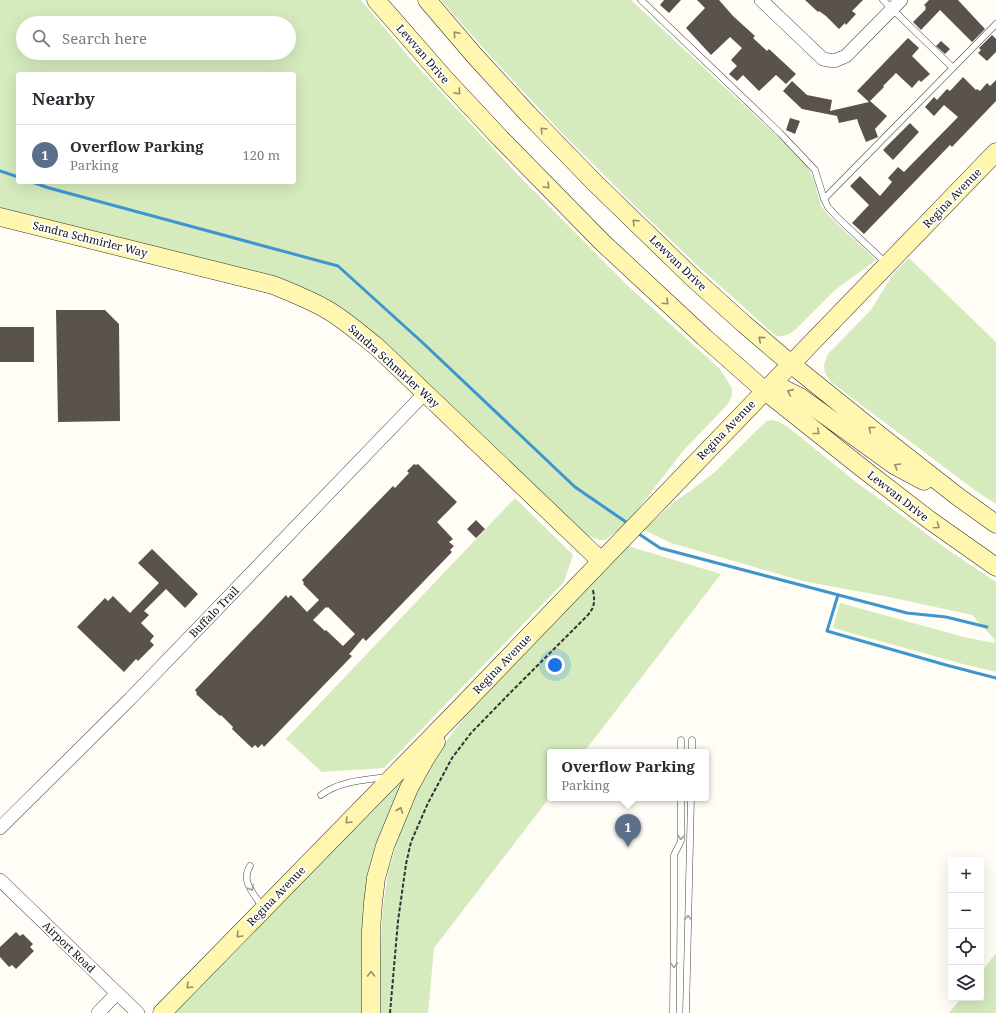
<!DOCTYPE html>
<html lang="en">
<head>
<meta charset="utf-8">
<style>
  :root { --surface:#fff; --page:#f2f2f3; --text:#2b2b33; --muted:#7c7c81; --line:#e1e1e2; --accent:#c4262e }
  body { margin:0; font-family:"Noto Serif",serif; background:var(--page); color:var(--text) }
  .controls { position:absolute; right:12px; bottom:12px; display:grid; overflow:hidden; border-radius:4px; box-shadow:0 4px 16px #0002 }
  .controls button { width:36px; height:36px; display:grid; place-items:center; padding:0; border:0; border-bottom:1px solid var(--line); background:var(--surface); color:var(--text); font:20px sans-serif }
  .you { position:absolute; left:555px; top:665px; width:14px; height:14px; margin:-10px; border:3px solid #fff; border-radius:50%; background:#1a73e8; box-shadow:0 0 0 6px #1a73e833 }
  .badge { display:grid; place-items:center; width:26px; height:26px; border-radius:50%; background:var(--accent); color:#fff; font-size:13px; font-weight:700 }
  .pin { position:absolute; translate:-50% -33px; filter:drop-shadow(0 1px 2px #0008) }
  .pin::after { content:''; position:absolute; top:21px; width:14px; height:12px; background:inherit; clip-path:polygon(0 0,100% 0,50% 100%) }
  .popup { position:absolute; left:547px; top:749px; width:162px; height:52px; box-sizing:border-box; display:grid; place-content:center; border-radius:4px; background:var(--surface); filter:drop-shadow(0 1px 3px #0005); font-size:13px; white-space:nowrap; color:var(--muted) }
  .popup b { font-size:15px; color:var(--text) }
  .popup::after { content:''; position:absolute; left:50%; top:100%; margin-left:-8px; border:8px solid transparent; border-top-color:var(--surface) }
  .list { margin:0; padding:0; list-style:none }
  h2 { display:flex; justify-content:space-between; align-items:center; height:52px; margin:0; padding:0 16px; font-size:17px }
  h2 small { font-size:13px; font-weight:400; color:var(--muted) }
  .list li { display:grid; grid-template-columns:26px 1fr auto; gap:12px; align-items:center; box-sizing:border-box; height:60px; padding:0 16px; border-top:1px solid var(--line) }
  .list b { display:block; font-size:15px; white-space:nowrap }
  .list p { margin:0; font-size:13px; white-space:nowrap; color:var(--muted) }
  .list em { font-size:13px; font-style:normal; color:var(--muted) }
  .icon { flex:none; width:22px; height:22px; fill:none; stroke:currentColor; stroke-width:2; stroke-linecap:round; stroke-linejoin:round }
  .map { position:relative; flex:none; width:996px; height:1013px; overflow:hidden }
  .search { position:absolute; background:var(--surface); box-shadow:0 4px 16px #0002; left:16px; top:16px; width:280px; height:44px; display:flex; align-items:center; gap:10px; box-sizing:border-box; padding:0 14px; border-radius:22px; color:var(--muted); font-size:15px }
  .panel { position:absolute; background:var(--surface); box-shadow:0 4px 16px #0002; left:16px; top:72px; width:280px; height:112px; border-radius:4px }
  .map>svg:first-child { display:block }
  .green { fill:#d5ebbd; fill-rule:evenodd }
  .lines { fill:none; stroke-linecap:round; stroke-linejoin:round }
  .stream { stroke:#3f96cf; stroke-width:3 }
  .building { fill:#5a524d; fill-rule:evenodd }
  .lane-casing { stroke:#444; stroke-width:7 }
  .street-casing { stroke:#444; stroke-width:14 }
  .secondary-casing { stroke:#333; stroke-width:19 }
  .path { stroke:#333; stroke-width:2; stroke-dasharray:4 2; stroke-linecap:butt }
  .lane { stroke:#fff; stroke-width:6 }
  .street { stroke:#fff; stroke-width:13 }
  .secondary { stroke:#fff6b0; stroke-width:18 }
  .oneway { stroke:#948f68 }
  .oneway2 { stroke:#a0a0a0 }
  .labels { text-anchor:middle; stroke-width:4; stroke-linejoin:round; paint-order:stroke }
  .street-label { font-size:11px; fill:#111; stroke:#fff }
</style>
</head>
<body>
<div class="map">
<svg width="996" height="1013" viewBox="0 0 996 1013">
  <rect width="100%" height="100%" fill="#fffdf5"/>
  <!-- green -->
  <path class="green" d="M0 0H361L414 63 519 176 628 286 720 369 732 388V396L728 404 683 451 635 513 621 528 605 540H599L587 535 330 305 0 209ZM23 23H289V53H23ZM18 74H294V182H18Z
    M441 0H631L806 163 814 180 821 206 831 218 876 260 835 290 795 330C789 335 783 337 776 336L699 267 629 200 563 134 492 58Z
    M909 258 996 342V504L976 491 831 382 825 373 824 365 828 354 871 310 893 274Z
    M773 420 779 422 788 427 856 482 951 552 996 582V672L959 663 833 628 840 603 964 637 994 643 995 640 972 615 894 598 803 581 671 543 644 530 673 503 693 489 716 471 757 430 767 421Z
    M515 498 573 555 564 582 384 768 322 772 286 739Z
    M628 546 721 574 584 752H550V797L434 948 428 1013H379L380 955 383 907 388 872 410 800 437 753 465 717Z
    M409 767 395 799 363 1013H174Z
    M996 953V1013H949L961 998H981V972Z"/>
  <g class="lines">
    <!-- stream -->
    <path class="stream" d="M0 171 18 177
      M32 182 49 188 338 266 423 343 575 487 626 522
      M639 534 660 548 907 613 946 617 987 627
      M838 595 827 631 946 665 996 678"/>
  </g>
  <!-- building -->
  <path class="building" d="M664 0H681L669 13 660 5Z
    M697 0H719L733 16 755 36 753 38 767 51 769 49 796 74 786 84 776 75 759 91 743 75 737 81 729 74 737 66 731 60 742 48 730 37 711 55 686 28 705 8Z
    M805 0H863L852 11 856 14 846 25 845 23 839 29 826 16 819 11 818 12Z
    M929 0H958L985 29 972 42 940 10 921 30 913 22 926 9 925 8 926 7 924 5Z
    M992 35 996 39V52L987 61 978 53 981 50 979 48Z
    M908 38 919 48 912 56 930 74 921 82 919 80 912 88 896 73 883 86 884 87 870 101 887 116 875 129 878 137 866 142 859 125 857 119 839 123 837 116 802 109 783 91 792 81 807 95 832 100 830 111 869 102 857 91Z
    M941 41 950 49 945 54 936 46Z
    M963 77 976 90 977 89 980 91 987 83 990 86 996 80V101L952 147 950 145 864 234 852 223 869 205 850 186 860 176 880 196 892 182 888 178 898 167 904 172 958 117 944 105 934 116 925 107 934 97 937 100 947 89 950 91Z
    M790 118 800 121 795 134 786 130Z
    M910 123 919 132 893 160 883 150Z
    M56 310H105L119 324 120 421 58 422Z
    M0 327H34V362H0Z
    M414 464 416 465 418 464 457 502 437 522 453 539 449 542 454 546 450 550 452 552 366 641 363 638 351 652 349 654 352 656 264 747 262 744 258 748 255 745 252 748 232 729 233 727 221 715 220 716 196 694 197 693 195 690 286 595 288 598 291 595 307 612 319 600 303 584 304 583 302 580 393 486 395 488 409 473 407 471ZM326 607 327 608 328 607 355 634 343 646 326 630 325 631 313 620Z
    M476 520 485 529 476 538 467 529Z
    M152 549 198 594 185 608 166 589 144 611 149 615 141 623 154 636 150 641 154 645 138 661 136 659 124 672 77 627 105 598 108 601 113 596 130 613 159 583 138 563Z
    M16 932 20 936 23 934 33 944 30 947 34 951 16 969 12 965 9 967 0 957V947Z"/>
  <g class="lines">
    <!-- lane casing -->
    <g class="lane-casing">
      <path id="lane" d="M641 0 780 133 815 170 824 199 828 207 837 217 887 264
        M883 0 953 68
        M824 199 996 24
        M681 752V740
        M692 752V740
        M321 795C339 781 365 780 387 777
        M250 866C240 882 255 894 262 907
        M673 1013 674 916V855L681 841V798
        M686 1013 691 798"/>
    </g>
    <!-- street casing -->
    <g class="street-casing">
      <path id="street" d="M761 0 823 59 834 61 846 56 901 0
        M0 828 130 699 425 393
        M0 880 117 993 138 1013
        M98 1013 117 993"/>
    </g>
    <!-- secondary casing -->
    <g class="secondary-casing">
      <path id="secondary" d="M376 0 445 79 501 139 602 242 704 337 765 391 862 468 928 519 996 567
        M427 0 474 55 528 114 595 183 693 278 744 324 791 364 883 438 957 496 996 524
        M0 217 273 285C290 292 308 299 324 308 343 318 360 334 377 347L601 561
        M765 391 784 389 800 397 894 465 924 481
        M162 1013 458 710 765 391 996 152
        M371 1013V931L373 903 376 878 385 846 409 788 425 759 436 742"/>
    </g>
    <!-- path -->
    <path class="path" d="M390 1013 398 921 406 864 411 842 428 803 452 758 471 733 511 692 587 616C595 607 595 602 593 590"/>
    <!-- lane -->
    <use href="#lane" class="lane"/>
    <!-- street -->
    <use href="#street" class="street"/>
    <!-- secondary -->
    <use href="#secondary" class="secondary"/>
  </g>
  <!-- one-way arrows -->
  <defs><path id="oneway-chevron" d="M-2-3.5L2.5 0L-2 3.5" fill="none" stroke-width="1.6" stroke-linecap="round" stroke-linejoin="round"/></defs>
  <g class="oneway">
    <use href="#oneway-chevron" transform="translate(456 34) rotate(-131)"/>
    <use href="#oneway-chevron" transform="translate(458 92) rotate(47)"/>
    <use href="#oneway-chevron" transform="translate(543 130) rotate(-134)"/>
    <use href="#oneway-chevron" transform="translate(547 186) rotate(45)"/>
    <use href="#oneway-chevron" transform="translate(635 222) rotate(-136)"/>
    <use href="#oneway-chevron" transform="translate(666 302) rotate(43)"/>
    <use href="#oneway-chevron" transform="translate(761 339) rotate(-140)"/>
    <use href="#oneway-chevron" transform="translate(790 392) rotate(-156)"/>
    <use href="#oneway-chevron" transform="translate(871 429) rotate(-141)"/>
    <use href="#oneway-chevron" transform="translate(817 432) rotate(39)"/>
    <use href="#oneway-chevron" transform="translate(897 466) rotate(-149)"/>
    <use href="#oneway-chevron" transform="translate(937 526) rotate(35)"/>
    <use href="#oneway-chevron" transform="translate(400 810) rotate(-67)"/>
    <use href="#oneway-chevron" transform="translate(348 821) rotate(134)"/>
    <use href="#oneway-chevron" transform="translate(239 935) rotate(134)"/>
    <use href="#oneway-chevron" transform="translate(371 974) rotate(-90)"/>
    <use href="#oneway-chevron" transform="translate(189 986) rotate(135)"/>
  </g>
  <g class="oneway2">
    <use href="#oneway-chevron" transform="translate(681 837) rotate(95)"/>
    <use href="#oneway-chevron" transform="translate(251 888) rotate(59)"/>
    <use href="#oneway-chevron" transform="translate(688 918) rotate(-89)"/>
    <use href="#oneway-chevron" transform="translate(674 965) rotate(90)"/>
  </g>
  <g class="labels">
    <!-- street labels -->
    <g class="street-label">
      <text transform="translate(423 54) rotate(49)" y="4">Lewvan Drive</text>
      <text transform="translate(952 198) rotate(-46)" y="4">Regina Avenue</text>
      <text transform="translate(90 239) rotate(14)" y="4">Sandra Schmirler Way</text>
      <text transform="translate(678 263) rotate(44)" y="4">Lewvan Drive</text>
      <text transform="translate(394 366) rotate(42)" y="4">Sandra Schmirler Way</text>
      <text transform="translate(726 430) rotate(-46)" y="4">Regina Avenue</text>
      <text transform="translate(898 496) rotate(38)" y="4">Lewvan Drive</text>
      <text transform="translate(214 612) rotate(-46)" y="4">Buffalo Trail</text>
      <text transform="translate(502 664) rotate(-46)" y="4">Regina Avenue</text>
      <text transform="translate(276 896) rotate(-46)" y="4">Regina Avenue</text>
      <text transform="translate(69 947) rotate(44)" y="4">Airport Road</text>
    </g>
  </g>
</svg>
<div class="controls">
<button>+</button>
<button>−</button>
<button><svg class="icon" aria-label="locate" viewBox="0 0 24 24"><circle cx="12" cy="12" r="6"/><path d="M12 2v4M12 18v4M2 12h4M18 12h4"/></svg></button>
<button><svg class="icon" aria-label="layers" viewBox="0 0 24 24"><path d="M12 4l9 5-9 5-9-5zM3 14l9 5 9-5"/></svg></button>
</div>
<div class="you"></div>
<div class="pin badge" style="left:628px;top:847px;background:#5c6f8a">1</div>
<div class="popup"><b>Overflow Parking</b>Parking</div>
<div class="search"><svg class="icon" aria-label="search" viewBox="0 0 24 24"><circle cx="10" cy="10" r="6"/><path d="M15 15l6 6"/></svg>Search here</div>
<section class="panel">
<h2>Nearby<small></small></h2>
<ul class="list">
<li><span class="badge" style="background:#5c6f8a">1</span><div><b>Overflow Parking</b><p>Parking</p></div><em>120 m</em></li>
</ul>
</section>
</div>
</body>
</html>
